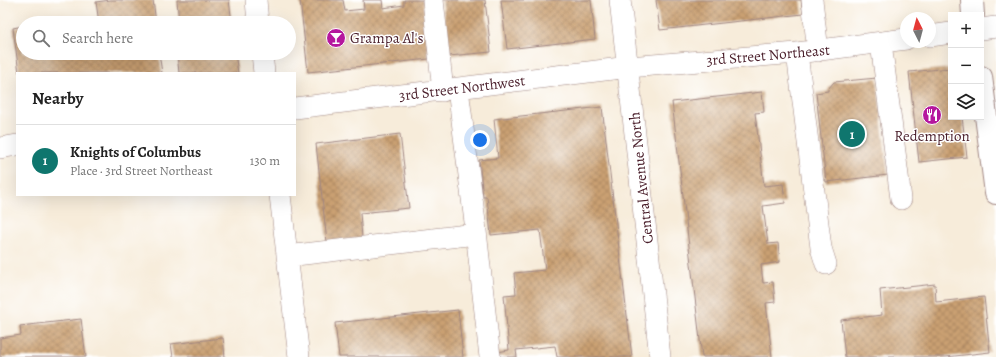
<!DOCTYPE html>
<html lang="en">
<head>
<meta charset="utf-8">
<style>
  :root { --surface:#fff; --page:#f6f6f6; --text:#222; --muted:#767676; --line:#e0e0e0; --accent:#0f766e }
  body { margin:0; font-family:Alegreya,serif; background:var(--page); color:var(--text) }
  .controls { position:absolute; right:12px; top:12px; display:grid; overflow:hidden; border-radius:0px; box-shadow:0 4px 16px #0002 }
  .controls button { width:36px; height:36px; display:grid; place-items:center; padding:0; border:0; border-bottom:1px solid var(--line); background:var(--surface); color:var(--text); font:20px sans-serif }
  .compass { position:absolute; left:900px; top:12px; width:36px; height:36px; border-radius:50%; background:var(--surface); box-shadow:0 4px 16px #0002; rotate:354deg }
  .you { position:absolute; left:480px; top:140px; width:14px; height:14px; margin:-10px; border:3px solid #fff; border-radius:50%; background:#1a73e8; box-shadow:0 0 0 6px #1a73e833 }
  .badge { display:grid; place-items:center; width:26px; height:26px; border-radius:50%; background:var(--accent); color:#fff; font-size:13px; font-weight:700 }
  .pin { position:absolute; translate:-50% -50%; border:2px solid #fff; box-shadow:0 1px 4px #0006 }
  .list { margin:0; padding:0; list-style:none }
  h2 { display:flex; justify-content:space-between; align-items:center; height:52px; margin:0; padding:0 16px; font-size:17px }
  h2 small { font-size:13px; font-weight:400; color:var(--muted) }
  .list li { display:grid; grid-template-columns:26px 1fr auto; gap:12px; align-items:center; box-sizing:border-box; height:72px; padding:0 16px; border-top:1px solid var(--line) }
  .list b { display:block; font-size:15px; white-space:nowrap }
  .list p { margin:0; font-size:13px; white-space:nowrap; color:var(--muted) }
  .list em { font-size:13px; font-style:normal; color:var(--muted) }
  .icon { flex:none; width:22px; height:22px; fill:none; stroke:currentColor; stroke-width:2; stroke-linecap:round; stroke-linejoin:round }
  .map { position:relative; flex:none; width:996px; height:357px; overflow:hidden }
  .search { position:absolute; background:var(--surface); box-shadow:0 4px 16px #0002; left:16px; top:16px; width:280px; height:44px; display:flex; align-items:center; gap:10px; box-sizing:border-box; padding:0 14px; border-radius:22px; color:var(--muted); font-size:15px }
  .panel { position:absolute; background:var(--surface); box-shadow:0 4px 16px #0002; left:16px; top:72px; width:280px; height:124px; border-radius:0px }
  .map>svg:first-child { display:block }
  .building { fill:url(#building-cross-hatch) }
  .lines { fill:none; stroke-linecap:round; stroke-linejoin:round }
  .minor-casing { stroke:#a08682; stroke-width:22 }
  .major-casing { stroke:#a08682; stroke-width:24 }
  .minor { stroke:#fff; stroke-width:21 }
  .major { stroke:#fff; stroke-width:22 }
  .labels { text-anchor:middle; stroke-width:3; stroke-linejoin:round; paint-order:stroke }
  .poi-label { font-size:15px; fill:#4a1f2b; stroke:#fff; text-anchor:start }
  .street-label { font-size:15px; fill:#4a1f2b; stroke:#fff }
</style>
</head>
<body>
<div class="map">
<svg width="996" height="357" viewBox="0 0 996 357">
  <defs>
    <pattern id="building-cross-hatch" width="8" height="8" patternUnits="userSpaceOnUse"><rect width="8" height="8" fill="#caa072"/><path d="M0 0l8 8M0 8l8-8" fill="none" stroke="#a6825e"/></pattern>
  </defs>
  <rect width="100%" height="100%" fill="#fff"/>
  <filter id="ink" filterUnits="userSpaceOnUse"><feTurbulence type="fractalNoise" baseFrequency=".025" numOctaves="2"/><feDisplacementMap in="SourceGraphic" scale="8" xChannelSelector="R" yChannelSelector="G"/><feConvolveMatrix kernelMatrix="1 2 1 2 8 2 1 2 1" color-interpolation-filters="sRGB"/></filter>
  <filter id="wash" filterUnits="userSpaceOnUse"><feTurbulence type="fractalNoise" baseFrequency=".012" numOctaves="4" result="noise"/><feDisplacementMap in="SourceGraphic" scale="16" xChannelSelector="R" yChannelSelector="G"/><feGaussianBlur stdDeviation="0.9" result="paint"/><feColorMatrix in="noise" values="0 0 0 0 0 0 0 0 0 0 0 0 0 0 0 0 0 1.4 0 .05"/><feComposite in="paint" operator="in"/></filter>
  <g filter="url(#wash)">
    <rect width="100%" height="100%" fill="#f7ecda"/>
    <g id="blocks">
      <!-- building -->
      <path class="building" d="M110 0H153L156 23H99L96 2Z
        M177 0H229L232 23H179Z
        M300 0H343L345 11 364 9 363 0H382L383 8 404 5V0H423L429 59 308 72Z
        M442 0H485L491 52 449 56Z
        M501 0H591L595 39 507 49Z
        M656 0H801L803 14 660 30Z
        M23 26V53H159L162 73H19L13 28Z
        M177 53H235L238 73H179Z
        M951 68V117H962L967 157 919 162 909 72Z
        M877 78 888 175 826 182 816 93 828 91V89L834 82Z
        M762 92 764 112 755 113 764 186 783 184 785 203 763 206 768 244 778 243 780 262 761 265 763 283 773 282 775 302 766 303 772 357H702L672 102Z
        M602 107 632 357H557L555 346 516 350 517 357H498L497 352 509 350 504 295 516 294 514 273 545 270 540 230 491 235 487 197H483L479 160 498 158 494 119Z
        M400 134 409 208 360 213 362 238 327 242 316 144Z
        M935 284 936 302 984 297 990 352 946 357H845L841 320 882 315 880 290Z
        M458 310 463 357H339L335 323Z
        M81 319 86 357H0V338L21 335 20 326Z
        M223 338 225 357H173L171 344Z"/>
    </g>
  </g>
  <g filter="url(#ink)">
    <use href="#blocks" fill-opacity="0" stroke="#a08682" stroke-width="1"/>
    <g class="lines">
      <!-- minor casing -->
      <g class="minor-casing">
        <path id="minor" d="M256 0 258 23
          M433 0 443 91
          M620 0 660 357
          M812 0 818 51
          M981 29 996 27
          M930 36 951 33
          M881 43 901 199
          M262 53 264 73
          M797 53 821 248 826 264
          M458 89 475 222 490 357
          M295 108 629 67 797 53 906 39
          M0 148 17 145
          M280 195 299 357
          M287 256 476 234"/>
      </g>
      <!-- major casing -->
      <g class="major-casing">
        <path id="major" d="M972 0 973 15
          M981 77 996 193"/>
      </g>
      <!-- minor -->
      <use href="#minor" class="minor"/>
      <!-- major -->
      <use href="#major" class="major"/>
    </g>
  </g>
  <!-- icons -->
  <defs>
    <g id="bar-disc" transform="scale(1)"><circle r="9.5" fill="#b5179e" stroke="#fff"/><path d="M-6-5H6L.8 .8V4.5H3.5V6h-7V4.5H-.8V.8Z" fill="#fff"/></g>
    <g id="restaurant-disc" transform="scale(1)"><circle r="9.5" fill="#b5179e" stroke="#fff"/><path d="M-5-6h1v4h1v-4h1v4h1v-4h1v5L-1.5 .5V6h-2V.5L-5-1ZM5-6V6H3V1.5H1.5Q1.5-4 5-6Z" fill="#fff"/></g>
  </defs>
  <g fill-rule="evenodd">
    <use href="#bar-disc" x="336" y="38"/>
    <use href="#restaurant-disc" x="932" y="115"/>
  </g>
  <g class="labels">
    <!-- poi labels -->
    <g class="poi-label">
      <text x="350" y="43">Grampa Al's</text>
      <text x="932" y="141" text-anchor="middle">Redemption</text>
    </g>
    <!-- street labels -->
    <g class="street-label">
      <text transform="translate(768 55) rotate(-5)" y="5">3rd Street Northeast</text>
      <text transform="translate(462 88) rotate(-7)" y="5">3rd Street Northwest</text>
      <text transform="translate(641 178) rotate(-96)" y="5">Central Avenue North</text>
    </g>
  </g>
</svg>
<div class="controls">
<button>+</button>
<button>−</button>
<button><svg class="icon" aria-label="layers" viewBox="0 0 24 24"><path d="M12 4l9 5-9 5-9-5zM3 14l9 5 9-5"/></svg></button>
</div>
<svg class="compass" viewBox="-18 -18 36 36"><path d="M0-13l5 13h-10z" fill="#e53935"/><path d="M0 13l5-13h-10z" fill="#767676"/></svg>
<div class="you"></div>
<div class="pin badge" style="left:852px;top:134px">1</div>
<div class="search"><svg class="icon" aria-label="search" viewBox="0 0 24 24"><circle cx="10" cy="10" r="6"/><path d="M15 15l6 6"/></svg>Search here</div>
<section class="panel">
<h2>Nearby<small></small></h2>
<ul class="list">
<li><span class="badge">1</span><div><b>Knights of Columbus</b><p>Place · 3rd Street Northeast</p></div><em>130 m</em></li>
</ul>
</section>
</div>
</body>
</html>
